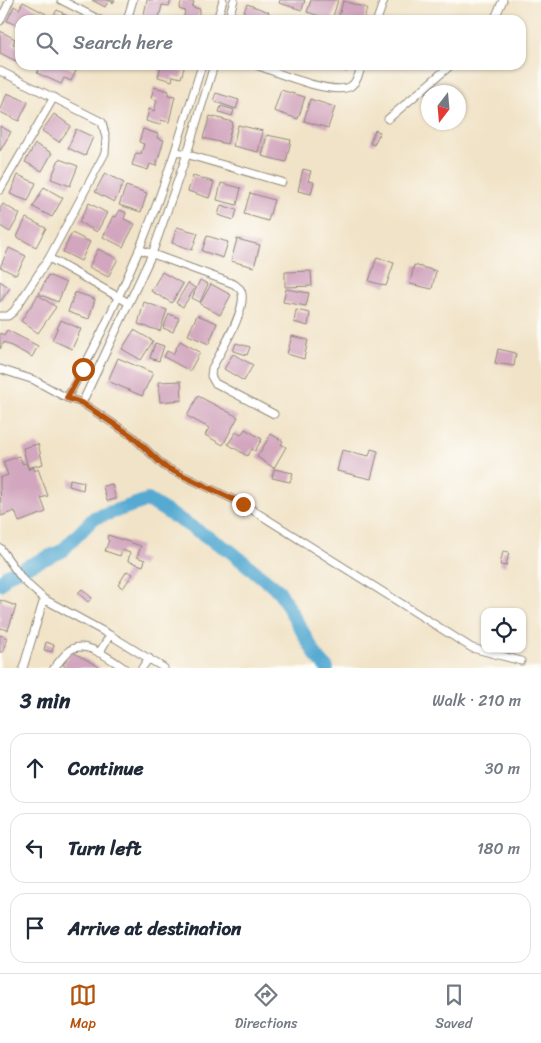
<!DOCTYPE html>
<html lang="en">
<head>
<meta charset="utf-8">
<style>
  :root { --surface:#fff; --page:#f6f6f7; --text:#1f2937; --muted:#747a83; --line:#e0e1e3; --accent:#b45309 }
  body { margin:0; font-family:Sriracha,sans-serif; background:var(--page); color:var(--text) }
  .controls { position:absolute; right:15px; bottom:15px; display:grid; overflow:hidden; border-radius:10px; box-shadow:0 1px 4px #0004 }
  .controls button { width:45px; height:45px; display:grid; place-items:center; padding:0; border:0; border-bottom:1px solid var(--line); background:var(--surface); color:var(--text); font:25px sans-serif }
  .compass { position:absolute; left:421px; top:85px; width:45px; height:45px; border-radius:50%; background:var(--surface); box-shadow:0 1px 4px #0004; rotate:196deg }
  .stop { position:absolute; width:15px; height:15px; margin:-11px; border:4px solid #b45309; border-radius:50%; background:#fff }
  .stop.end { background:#b45309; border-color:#fff; box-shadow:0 1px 5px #0008 }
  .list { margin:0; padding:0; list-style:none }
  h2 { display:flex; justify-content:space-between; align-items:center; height:65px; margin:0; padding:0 20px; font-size:21px }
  h2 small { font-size:16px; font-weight:400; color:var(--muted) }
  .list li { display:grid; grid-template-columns:32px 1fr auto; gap:15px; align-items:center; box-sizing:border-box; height:70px; margin:0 10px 10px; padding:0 10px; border:1px solid var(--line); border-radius:15px }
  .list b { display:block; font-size:19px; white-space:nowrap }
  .list em { font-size:16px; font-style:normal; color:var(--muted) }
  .icon { flex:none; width:28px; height:28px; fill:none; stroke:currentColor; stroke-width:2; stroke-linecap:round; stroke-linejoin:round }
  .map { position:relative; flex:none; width:541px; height:668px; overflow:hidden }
  .search { position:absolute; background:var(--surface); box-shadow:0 1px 4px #0004; left:15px; right:15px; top:15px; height:55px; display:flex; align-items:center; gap:12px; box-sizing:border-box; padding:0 18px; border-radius:15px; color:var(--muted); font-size:19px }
  .sheet { height:305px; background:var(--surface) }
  nav { display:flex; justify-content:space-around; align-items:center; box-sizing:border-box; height:70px; border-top:1px solid var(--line); background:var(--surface); font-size:14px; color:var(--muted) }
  nav a { display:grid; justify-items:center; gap:2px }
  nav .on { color:var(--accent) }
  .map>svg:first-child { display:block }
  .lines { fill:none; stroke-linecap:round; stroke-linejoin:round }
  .river { stroke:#57aad2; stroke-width:14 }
  .building { fill:#d2a6be }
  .street-casing { stroke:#8e8779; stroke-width:9 }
  .street { stroke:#fff; stroke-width:7 }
  .route { stroke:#b45309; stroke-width:6 }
</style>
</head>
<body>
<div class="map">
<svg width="541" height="668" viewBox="0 0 541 668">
  <rect width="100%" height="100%" fill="#fdfcf7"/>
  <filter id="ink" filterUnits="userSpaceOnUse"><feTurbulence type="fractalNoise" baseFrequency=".02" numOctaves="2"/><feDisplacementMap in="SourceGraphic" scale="10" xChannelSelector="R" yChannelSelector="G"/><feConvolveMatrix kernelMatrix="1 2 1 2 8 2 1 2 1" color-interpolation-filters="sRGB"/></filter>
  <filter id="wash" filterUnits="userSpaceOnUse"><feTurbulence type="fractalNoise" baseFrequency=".0096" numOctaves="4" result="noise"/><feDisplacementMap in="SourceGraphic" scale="20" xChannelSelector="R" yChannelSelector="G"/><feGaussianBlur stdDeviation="1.12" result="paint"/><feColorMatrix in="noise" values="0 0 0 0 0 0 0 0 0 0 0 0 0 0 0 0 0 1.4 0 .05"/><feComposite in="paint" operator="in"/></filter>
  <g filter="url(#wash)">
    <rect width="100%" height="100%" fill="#f1e3c7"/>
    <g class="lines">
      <!-- river -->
      <path class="river" d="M0 584 7 575 62 551 94 518 148 500 230 551 279 591 317 657 327 668"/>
    </g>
    <g id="blocks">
      <!-- building -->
      <path class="building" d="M92 0H115L113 3 109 0 105 7Z
        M147 0H171L169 6 162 5 159 18 163 20 143 19Z
        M182 0 194 2 192 7 200 9 197 20H183L185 11 179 9Z
        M280 0H305L302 10 279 3Z
        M311 0H338L332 20 307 12Z
        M343 1 367 8 364 20H338Z
        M23 2 46 14 43 20 24 19 20 20V27L7 21 14 6 19 9Z
        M247 4 269 12 267 20H241Z
        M57 10 63 13 61 18 64 14 77 20H58L59 17 54 15Z
        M0 31 15 39 13 44 18 47 20 43V63L0 53Z
        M38 65H63L76 71 71 81 64 78 61 84 37 73 41 66Z
        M161 65H185L181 78 173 76 172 81 158 77Z
        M324 65H349L347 72Z
        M154 87 169 91 168 95 175 96 169 122 161 120 160 125 146 121 149 109 154 111 157 100 151 98Z
        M281 90 305 97 298 119 274 111Z
        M7 93 28 102 19 121 0 112Z
        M216 93 239 100 236 109 213 101Z
        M310 99 335 107 328 128 304 121Z
        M221 106 234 110 232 116 219 112Z
        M54 114 71 126 59 142 42 131Z
        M210 116 233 122 227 144 203 138Z
        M238 125 263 131 258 152 233 146Z
        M0 126 11 132 0 151Z
        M76 129 93 137 85 156 68 148Z
        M143 129 158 134 157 138 164 140 156 166 150 164 148 170 132 165 136 153 141 154 144 144 139 142Z
        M375 130 380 132 374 145 370 143Z
        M267 135 291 140 286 162 262 156Z
        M35 144 52 153 42 171 25 162Z
        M59 159 78 166 70 186 51 179Z
        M303 169 311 171 308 181 314 182 311 194 298 191Z
        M105 173 124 183 114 202 95 192Z
        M18 175 36 183 28 201 10 194Z
        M193 176 214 182 209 198 188 191Z
        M221 183 241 188 237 205 217 200Z
        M126 186 147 193 141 212 119 205Z
        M44 187 63 198 52 217 33 207Z
        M250 193 274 200 268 221 244 214Z
        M89 203 107 213 97 232 79 222Z
        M3 204 20 214 10 232 0 226V208Z
        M221 205 237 210 234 220 218 215Z
        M120 210 126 213 124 219 135 224 123 247 103 237 113 216 116 217Z
        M26 218 46 228 36 247 17 237Z
        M177 227 198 233 192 250 172 243Z
        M72 233 90 242 81 261 63 252Z
        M207 236 228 242 223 258 202 251Z
        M237 239 260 245 254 267 231 261Z
        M9 248 26 256 16 275 0 267Z
        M98 249 118 259 108 277 89 267Z
        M377 257 394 263 386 286 369 281Z
        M414 265 436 271 432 289 410 284Z
        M311 271 312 286 285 287V272Z
        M162 272 183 284 172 303 151 291Z
        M48 275 66 283 58 302 39 294Z
        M200 280 208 284 200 302 192 298Z
        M0 281 10 288 0 302Z
        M188 283 195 288 183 307 176 303Z
        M211 284 231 295 220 315 200 304Z
        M286 289 309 293 306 306 283 302Z
        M75 292 95 299 89 319 68 312Z
        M38 295 56 307 38 333 21 321Z
        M144 302 167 310 160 331 138 324Z
        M296 310 310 313 308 326 294 322Z
        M169 314 179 318 173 332 163 328Z
        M197 315 217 323 209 344 188 335Z
        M61 320 81 329 72 349 52 340Z
        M7 330 38 346 32 357 4 342 0 349V333L4 335Z
        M134 330 153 341 141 360 122 349Z
        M292 336 308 340 304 359 287 354Z
        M180 341 200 352 190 371 164 357 167 351 173 354Z
        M155 343 164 346 159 361 150 358Z
        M236 343 250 347 247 355 233 351Z
        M498 349 516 353 514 366 495 363Z
        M233 354 253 365 244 381 224 369Z
        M118 358 153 373 142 396 108 381Z
        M181 381 182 400 160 402 158 382Z
        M198 396 238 417 223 445 205 435 209 428 187 416Z
        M245 429 262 439 255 451 252 449 247 456 228 444 236 432 241 435Z
        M271 434 283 441 281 444 286 447 274 468 257 457Z
        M38 444 43 464 28 468 23 448Z
        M371 449 378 451 371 479 337 471 342 450 369 456Z
        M19 456 23 464 26 463 29 470V469L33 467 35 471 38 469 48 496 41 498 46 512 19 522 15 511 1 516 0 478 8 475 3 462Z
        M274 469 293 473 290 482 272 478Z
        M70 479 84 482 83 490 69 486Z
        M112 484 116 499 107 501 103 486Z
        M108 535 141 546 137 557 145 560 143 566 128 561 130 553 122 550 120 556 105 551 109 540 107 539Z
        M503 551 509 552 506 566 500 565Z
        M127 571 133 574 123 588 118 585Z
        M82 589 92 598 88 602 78 593Z
        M0 600 16 606 8 630 0 628Z
        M0 635 7 638 3 652H0Z
        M46 642 54 645 52 652 44 650Z
        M71 651 101 668H69L63 665Z"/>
    </g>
  </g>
  <g filter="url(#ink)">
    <use href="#blocks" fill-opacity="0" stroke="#8e8779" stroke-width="1"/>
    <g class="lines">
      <!-- street casing -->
      <g class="street-casing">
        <path id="street" d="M61 0 100 20
          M127 20 133 0
          M217 20 223 0
          M228 20 234 0
          M377 20 384 0
          M494 20 503 0
          M0 21 10 0
          M256 65C275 72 335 97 351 86 358 81 359 73 362 65
          M0 71 102 122 106 138 105 153 49 258 129 303
          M388 119 451 65
          M175 151 282 182
          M0 190 54 97
          M139 249 234 284C234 284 240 289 240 289 251 304 220 353 212 368L211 376 215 383 274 414
          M0 316H8L14 311 49 258
          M0 369 34 380 67 398 82 403 132 436 165 467 243 504 472 648 521 661
          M67 398C94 350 118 300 139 250 164 189 183 127 202 65
          M82 403 152 254 187 154 214 65
          M0 548 23 580 44 599 110 635 164 668
          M99 653 110 635
          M23 668 44 599
          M54 668C59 662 64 655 70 650 85 639 112 660 124 668
          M142 668 149 658"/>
      </g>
      <!-- street -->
      <use href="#street" class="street"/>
    </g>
  </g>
  <g class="lines" filter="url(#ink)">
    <!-- route -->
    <path class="route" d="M83 369 67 398 82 403 132 436 165 467 243 504"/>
  </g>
</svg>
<div class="controls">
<button><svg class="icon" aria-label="locate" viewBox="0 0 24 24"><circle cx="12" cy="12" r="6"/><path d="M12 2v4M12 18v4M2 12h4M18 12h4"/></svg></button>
</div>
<svg class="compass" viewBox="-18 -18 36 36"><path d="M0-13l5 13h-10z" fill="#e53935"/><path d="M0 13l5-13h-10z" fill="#747a83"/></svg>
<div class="stop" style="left:83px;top:369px"></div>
<div class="stop end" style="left:243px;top:504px"></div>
<div class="search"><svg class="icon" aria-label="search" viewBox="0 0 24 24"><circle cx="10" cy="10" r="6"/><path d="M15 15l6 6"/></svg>Search here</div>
</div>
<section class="sheet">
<h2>3 min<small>Walk · 210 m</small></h2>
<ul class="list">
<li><svg class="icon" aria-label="ahead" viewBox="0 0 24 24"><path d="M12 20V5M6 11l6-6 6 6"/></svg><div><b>Continue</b></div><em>30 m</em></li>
<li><svg class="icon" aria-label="left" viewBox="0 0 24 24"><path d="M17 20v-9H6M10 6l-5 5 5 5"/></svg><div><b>Turn left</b></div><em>180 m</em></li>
<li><svg class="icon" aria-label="arrive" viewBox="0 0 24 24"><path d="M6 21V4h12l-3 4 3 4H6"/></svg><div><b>Arrive at destination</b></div></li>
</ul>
</section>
<nav>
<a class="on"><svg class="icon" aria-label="map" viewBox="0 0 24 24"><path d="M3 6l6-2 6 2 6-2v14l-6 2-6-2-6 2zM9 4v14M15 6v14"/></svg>Map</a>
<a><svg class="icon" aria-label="directions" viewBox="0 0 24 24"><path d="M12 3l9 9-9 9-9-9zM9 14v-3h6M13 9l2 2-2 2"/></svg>Directions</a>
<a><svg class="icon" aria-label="saved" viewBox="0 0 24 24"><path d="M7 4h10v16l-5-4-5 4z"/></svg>Saved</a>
</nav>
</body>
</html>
